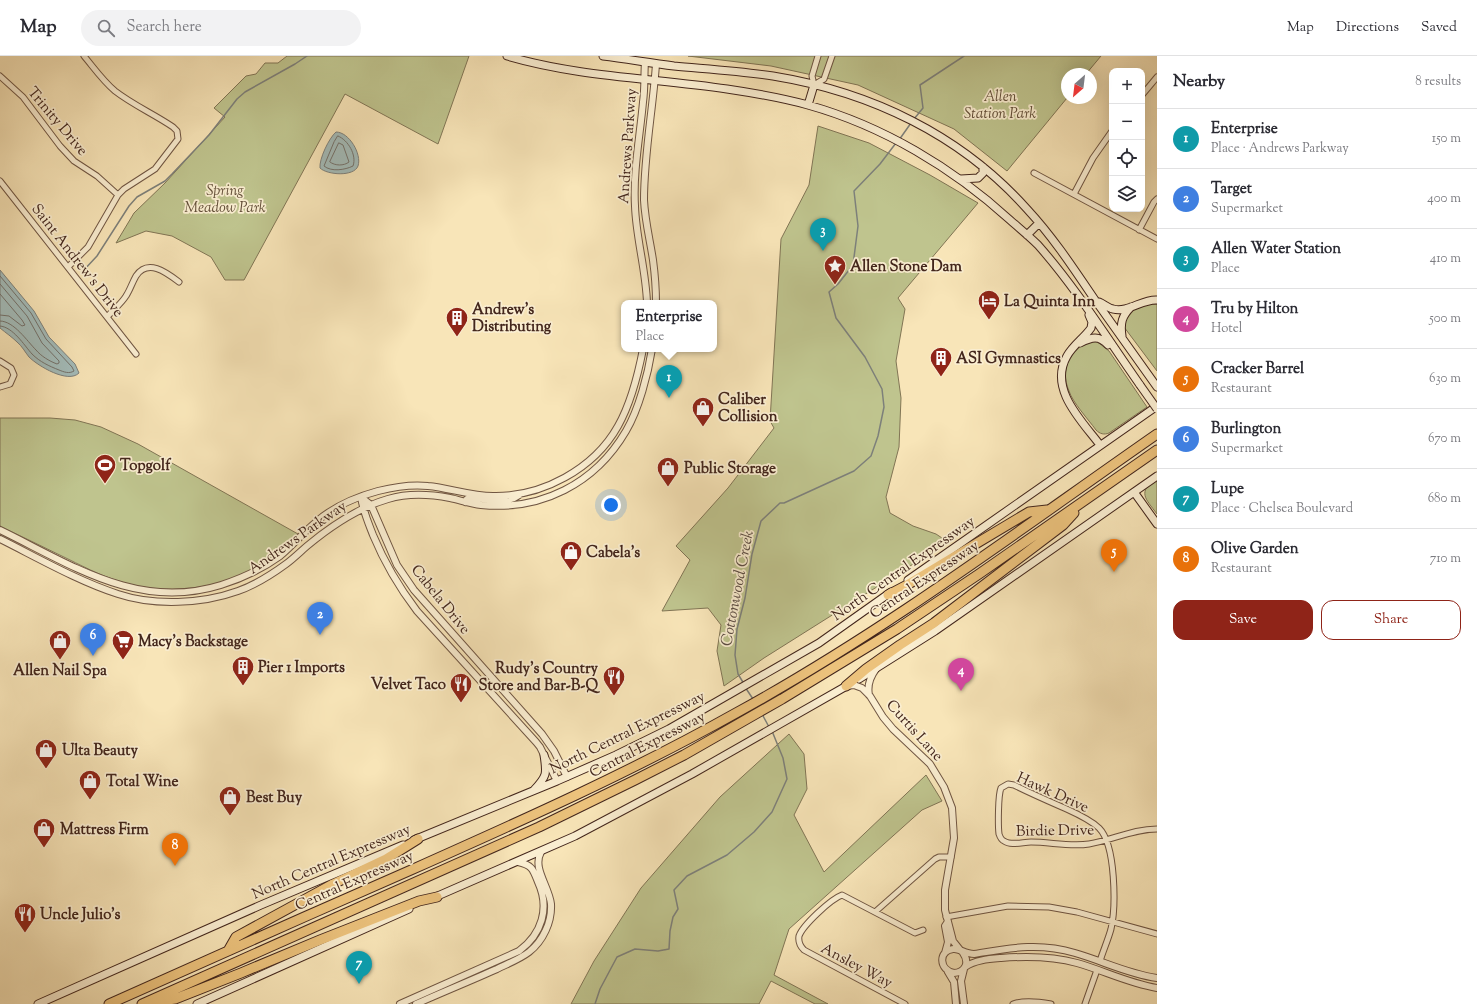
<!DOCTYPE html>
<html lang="en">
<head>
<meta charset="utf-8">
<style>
  :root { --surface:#fff; --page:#f2f2f3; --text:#2b2b33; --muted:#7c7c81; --line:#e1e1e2; --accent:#8f2418 }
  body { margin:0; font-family:"Sorts Mill Goudy",serif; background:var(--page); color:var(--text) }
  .controls { position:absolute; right:12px; top:12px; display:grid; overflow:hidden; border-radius:8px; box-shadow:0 4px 16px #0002 }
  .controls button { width:36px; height:36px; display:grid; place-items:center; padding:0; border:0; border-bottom:1px solid var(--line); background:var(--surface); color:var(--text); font:20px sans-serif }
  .compass { position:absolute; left:1061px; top:12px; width:36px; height:36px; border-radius:50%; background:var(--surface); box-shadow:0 4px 16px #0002; rotate:208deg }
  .you { position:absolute; left:611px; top:449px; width:14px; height:14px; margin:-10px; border:3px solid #fff; border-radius:50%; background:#1a73e8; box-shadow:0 0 0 6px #1a73e833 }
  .badge { display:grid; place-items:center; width:26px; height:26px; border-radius:50%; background:var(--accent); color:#fff; font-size:13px; font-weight:700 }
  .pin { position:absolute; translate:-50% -33px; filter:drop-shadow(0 1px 2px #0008) }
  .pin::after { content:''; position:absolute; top:21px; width:14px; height:12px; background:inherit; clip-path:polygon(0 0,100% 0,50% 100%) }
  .popup { position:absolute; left:621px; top:244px; width:96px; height:52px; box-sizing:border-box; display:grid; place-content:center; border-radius:8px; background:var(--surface); filter:drop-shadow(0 1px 3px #0005); font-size:13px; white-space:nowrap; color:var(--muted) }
  .popup b { font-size:15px; color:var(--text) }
  .popup::after { content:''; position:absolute; left:50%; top:100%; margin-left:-8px; border:8px solid transparent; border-top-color:var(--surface) }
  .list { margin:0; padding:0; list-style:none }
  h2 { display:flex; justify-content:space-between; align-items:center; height:52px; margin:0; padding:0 16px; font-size:17px }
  h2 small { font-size:13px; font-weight:400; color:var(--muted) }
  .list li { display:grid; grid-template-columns:26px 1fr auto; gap:12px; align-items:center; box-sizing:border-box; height:60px; padding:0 16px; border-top:1px solid var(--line) }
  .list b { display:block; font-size:15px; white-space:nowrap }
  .list p { margin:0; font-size:13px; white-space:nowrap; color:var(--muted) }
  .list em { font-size:13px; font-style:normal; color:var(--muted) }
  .actions { display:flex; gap:8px; padding:12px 16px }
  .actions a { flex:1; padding:9px 0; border:1px solid var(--accent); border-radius:12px; text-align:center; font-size:14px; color:var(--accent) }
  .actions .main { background:var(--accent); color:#fff }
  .icon { flex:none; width:22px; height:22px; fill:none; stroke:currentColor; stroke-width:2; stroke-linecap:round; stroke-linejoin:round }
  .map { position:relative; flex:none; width:1157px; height:948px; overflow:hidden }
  header { display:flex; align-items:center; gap:24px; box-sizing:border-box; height:56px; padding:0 20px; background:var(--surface); border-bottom:1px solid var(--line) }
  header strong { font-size:19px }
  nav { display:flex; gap:22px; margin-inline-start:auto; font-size:14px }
  .search { width:280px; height:36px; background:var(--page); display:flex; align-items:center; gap:10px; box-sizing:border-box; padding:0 14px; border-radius:22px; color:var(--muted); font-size:15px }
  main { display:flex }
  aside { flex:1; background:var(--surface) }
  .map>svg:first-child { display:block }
  .green { fill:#bfc48e; stroke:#817555 }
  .water { fill:#a3bcba; stroke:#7d807b }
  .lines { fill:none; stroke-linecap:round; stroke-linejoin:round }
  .shore { stroke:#73716b; stroke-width:1 }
  .stream { stroke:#7d807b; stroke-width:1.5 }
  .minor-casing { stroke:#705643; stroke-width:7 }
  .tertiary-casing { stroke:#705643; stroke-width:8 }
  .secondary-casing { stroke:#43261c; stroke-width:9 }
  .motorway-casing { stroke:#43261c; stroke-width:11 }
  .minor { stroke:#faeed1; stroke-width:5 }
  .tertiary { stroke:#faeed1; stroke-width:6 }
  .secondary { stroke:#faeed1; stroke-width:7 }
  .motorway { stroke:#ecc27c; stroke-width:9 }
  .secondary-bridge-casing { stroke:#43261c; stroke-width:9; stroke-linecap:butt }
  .secondary-bridge { stroke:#faeed1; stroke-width:7 }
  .labels { text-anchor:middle; stroke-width:3.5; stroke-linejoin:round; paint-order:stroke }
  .park-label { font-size:15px; font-style:italic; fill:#624e38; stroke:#faeed1 }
  .street-label { font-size:15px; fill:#43261c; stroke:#faeed1 }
  .poi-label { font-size:15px; font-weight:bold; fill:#43261c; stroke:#faeed1; text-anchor:start }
  .water-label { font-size:16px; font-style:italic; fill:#5b4c44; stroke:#faeed1 }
</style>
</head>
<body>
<header>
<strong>Map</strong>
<div class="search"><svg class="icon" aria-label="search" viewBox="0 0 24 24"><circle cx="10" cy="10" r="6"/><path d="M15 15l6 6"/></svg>Search here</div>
<nav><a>Map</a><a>Directions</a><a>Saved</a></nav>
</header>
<main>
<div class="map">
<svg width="1157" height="948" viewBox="0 0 1157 948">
  <rect width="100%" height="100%" fill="#f8e5b8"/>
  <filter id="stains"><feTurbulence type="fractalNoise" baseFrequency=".005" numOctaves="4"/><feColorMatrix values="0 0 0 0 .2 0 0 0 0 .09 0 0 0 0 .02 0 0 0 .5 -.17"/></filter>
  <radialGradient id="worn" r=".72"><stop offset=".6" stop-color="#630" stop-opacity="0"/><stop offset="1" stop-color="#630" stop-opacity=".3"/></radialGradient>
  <!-- green -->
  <path class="green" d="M287 0H469L438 88 345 38 244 224H225L211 201 172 180 146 175 116 187 134 157 165 127 225 61 214 52 246 20 256 18 265 7H278Z
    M688 0H1101L1086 18H1067V42L1007 115 954 73 858 29 771 10Z
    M818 70 869 87 930 119 978 147 898 242 905 253 896 305 901 342 899 391 886 441 890 457 913 470 936 478 942 482 945 488 764 602 724 630 717 595 721 569 708 552 662 555 690 504 676 490 728 432 774 372 770 365 771 348 781 183 809 129Z
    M1147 248H1157V315L1124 271 1125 260 1137 251Z
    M1095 284 1109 295 1147 351 1109 377C1104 379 1100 378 1096 374 1088 363 1073 347 1069 335 1059 312 1071 290 1095 284Z
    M0 362H50L75 364 101 371 138 388 298 478C288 488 278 498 266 506 227 531 175 540 129 528 108 523 88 513 68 503 45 492 23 481 0 470Z
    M1157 422V458C1145 442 1137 436 1157 422Z
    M789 678 804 698 807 733 794 759 824 816 926 719 942 745 922 754 789 873 774 919 828 948H815L771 925 759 948H571L594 905 641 832 720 741Z"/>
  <!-- water -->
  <path class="water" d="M336 76C349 76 362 98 358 110 354 121 327 119 320 112 319 103 329 82 336 76Z
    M0 214 34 255 49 281 75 308 79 317C68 328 38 310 29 301 25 296 22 290 17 286 12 281 6 277 0 272Z"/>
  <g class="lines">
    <!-- shore -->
    <path class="shore" d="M338 80C348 84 357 99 353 110 345 114 331 116 324 110L334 86Z
      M339 87 343 89 349 106C344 110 335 110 330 106Z
      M0 220 31 257 46 283 72 311 74 315C69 318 64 316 59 314 49 310 40 306 32 298 24 289 13 271 0 270
      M0 228 27 260 42 287 59 305V307L57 308C49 305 41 300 36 294 27 285 14 265 0 265
      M0 238 22 264 25 269 22 270 9 260 0 259"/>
    <!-- stream -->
    <path class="stream" d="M914 63 923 52 920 29 964 0
      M899 84 911 67
      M83 215 97 200 129 150 137 141 165 125 172 118 209 79 237 43 245 36 295 8 307 0
      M744 628 738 618 735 599 737 573 745 542 752 498 761 465 780 447H784L854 415 871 400 878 380 884 351 882 333 865 301 836 262 829 236 838 228 853 209 858 170 854 135 880 108 896 87
      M745 631 753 643
      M762 658 769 671
      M595 948 600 933 617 901 635 893 658 895 669 893 670 875 673 861 678 853 674 834 687 820 727 799 754 776 772 756 787 723 783 702 772 675"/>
    <!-- minor casing -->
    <g class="minor-casing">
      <path id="minor" d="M818 0 812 20 814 29 824 23 832 0
        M0 20 23 41 60 90 74 105 97 120 118 139
        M1142 39 1157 21
        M1034 117 1157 183
        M0 125 136 298
        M1074 138 1093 102 1112 75
        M1139 174 1154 146 1157 143
        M68 211 88 191 118 139 124 133 155 113 178 83 177 75 173 71C154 58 133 49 115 35 103 25 94 12 84 0
        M107 261C113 254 121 248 126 240 130 234 132 227 136 220 148 202 167 217 179 226
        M0 305 11 312 14 319 10 328 0 331
        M875 856 935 803 939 801H951
        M946 861 1008 850 1049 851 1077 856 1157 878
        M1100 905C1103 895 1108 884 1111 873 1116 851 1116 789 1099 772 1088 762 1075 757 1062 751 1046 744 1030 737 1014 729L1008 728 1001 732C998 739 998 770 999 778 1000 781 1001 784 1004 785 1011 790 1023 786 1031 786 1050 786 1070 791 1089 788 1113 784 1133 773 1157 773
        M905 948 804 894C800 890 798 886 799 880 803 869 831 843 842 839L915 877 923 874
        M1013 948C1024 944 1040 946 1051 948
        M1085 948 1097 914"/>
    </g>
    <!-- tertiary casing -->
    <g class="tertiary-casing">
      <path id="tertiary" d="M645 6C644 19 645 32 643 46 640 80 633 115 635 150 636 182 646 214 647 247
        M656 247C656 233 655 219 653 204 650 184 645 165 644 144 644 98 653 53 656 8
        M361 441 371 449 397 509 414 534 542 678 554 695 567 721
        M361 441C363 455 368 466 373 479 385 508 398 530 417 555L536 686 540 691 557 725
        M465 446 467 443C485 440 503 451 519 439
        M0 474C72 509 138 555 221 529 243 522 262 513 280 500 293 489 304 476 316 466 333 451 356 441 378 435 394 431 411 428 428 430 449 432 471 440 493 440 542 441 594 413 618 370 631 347 638 319 643 293
        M0 483C38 502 78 525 118 538 154 550 202 548 238 535 255 529 271 519 286 508 293 503 300 496 307 490 331 470 357 452 388 443 408 437 429 438 450 442 460 444 470 448 481 449 541 455 595 428 626 375 639 353 648 318 652 293
        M847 630 854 629 862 632 870 640 883 661 893 673 930 708 944 731 952 752 954 782 945 834V854L953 885 961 895
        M869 639C867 629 870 621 876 613
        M945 897 948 886 945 870 947 867
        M963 897C970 907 965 916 954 917 939 914 938 895 953 893 959 892 965 898 974 898 1010 892 1039 886 1075 897 1103 905 1128 918 1157 922
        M965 911C975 904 989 903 1001 902 1027 900 1052 900 1077 907 1105 915 1128 927 1157 932
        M964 913 961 925 964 948
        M948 916 954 926 956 948
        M400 948 519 895C542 878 550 852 538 826 533 813 532 809 518 806
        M416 948C443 936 470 925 497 913 507 908 520 903 529 896 543 885 552 866 551 848 549 830 532 812 541 796"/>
    </g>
    <!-- secondary casing -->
    <g class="secondary-casing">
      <path id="secondary" d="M507 0C578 21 654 22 727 33 754 37 782 42 808 49 883 70 953 112 1010 164 1019 172 1029 180 1038 189 1076 232 1107 282 1140 329
        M603 0C627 3 650 7 674 10 707 13 741 15 773 20 871 36 961 79 1027 153 1053 181 1074 213 1095 244 1116 273 1136 302 1157 331
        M808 49 814 29
        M961 123 978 122 983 117V111
        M1027 179 1039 167
        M1099 246C1104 248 1108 252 1113 253 1128 257 1142 243 1157 244
        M1089 259 1092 266 1091 272C1084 282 1073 289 1067 300 1048 333 1082 365 1100 389
        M1122 280C1120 267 1122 260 1131 251
        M1080 287C1092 281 1099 279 1108 289
        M1134 436 1157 468
        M908 524 1157 350
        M859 623 935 575 1157 420
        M534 734C547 720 547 718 544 699
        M414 784 557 725 616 699 669 673 819 587 891 536
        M433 842 575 780 692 718 850 628
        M38 948 261 849 403 789
        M197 948 409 853"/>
    </g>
    <!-- motorway casing -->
    <g class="motorway-casing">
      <path id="motorway" d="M888 539 907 529 1029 456 1047 454
        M846 630 866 613 900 589 934 567 1063 469 1074 457
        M228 895 236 881 333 828 386 803 418 783
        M155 946 175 943 241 917 320 884 419 845 437 841
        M109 948C210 903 310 858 411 814 521 765 631 716 736 657 884 576 1019 474 1157 378
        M142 948 539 771 635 724 684 699 782 643 897 573 979 518 1157 394"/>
    </g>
    <!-- minor -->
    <use href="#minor" class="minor"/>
    <!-- tertiary -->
    <use href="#tertiary" class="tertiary"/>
    <!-- secondary -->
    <use href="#secondary" class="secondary"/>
    <!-- motorway -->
    <use href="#motorway" class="motorway"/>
    <!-- secondary-bridge casing -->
    <g class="secondary-bridge-casing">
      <path id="secondary-bridge" d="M1140 329 1157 353"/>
    </g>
    <!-- secondary-bridge -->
    <use href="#secondary-bridge" class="secondary-bridge"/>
  </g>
  <!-- icons -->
  <defs>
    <g id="sight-pin" transform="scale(1.15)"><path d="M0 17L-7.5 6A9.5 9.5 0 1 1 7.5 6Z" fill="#8f2418" stroke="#faeed1"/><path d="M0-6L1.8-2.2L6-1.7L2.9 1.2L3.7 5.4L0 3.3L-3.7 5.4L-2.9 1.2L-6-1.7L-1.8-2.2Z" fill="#fff"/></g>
    <g id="hotel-pin" transform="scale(1.15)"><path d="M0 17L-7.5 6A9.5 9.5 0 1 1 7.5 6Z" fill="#8f2418" stroke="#faeed1"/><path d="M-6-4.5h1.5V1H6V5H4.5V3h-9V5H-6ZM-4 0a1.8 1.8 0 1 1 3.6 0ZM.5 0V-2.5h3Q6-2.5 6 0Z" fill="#fff"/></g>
    <g id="building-pin" transform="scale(1.15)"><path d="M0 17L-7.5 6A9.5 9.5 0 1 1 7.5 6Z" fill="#8f2418" stroke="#faeed1"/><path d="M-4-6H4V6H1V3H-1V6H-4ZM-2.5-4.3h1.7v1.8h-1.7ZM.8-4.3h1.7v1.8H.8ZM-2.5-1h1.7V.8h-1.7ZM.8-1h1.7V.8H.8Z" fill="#fff"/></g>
    <g id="shop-pin" transform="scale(1.15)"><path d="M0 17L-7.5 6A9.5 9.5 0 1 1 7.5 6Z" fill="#8f2418" stroke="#faeed1"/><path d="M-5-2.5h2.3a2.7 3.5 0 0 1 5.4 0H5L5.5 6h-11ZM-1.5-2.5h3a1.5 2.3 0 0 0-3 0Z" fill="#fff"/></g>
    <g id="stadium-pin" transform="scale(1.15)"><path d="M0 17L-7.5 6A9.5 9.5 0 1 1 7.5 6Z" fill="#8f2418" stroke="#faeed1"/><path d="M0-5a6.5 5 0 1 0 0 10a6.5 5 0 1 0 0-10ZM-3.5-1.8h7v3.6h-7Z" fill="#fff"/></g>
    <g id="supermarket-pin" transform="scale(1.15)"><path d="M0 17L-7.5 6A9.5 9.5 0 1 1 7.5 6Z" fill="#8f2418" stroke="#faeed1"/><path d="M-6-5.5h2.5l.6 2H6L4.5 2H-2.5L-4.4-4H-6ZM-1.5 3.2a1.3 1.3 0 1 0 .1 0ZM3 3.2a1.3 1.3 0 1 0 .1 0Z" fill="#fff"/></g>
    <g id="restaurant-pin" transform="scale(1.15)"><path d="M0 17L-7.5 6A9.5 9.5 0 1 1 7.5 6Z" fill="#8f2418" stroke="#faeed1"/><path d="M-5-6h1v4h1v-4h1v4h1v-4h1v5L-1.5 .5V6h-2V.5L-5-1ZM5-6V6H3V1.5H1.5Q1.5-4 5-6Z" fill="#fff"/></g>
  </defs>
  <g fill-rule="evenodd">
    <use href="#sight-pin" x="835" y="210"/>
    <use href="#hotel-pin" x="989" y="245"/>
    <use href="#building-pin" x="457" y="262"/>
    <use href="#building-pin" x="941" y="302"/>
    <use href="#shop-pin" x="703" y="352"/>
    <use href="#stadium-pin" x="105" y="409"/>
    <use href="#shop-pin" x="668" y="412"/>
    <use href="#shop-pin" x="571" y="496"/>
    <use href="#shop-pin" x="60" y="585"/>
    <use href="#supermarket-pin" x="123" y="585"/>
    <use href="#building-pin" x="243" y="611"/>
    <use href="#restaurant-pin" x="614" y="621"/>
    <use href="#restaurant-pin" x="461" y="628"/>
    <use href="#shop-pin" x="46" y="694"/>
    <use href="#shop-pin" x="90" y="725"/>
    <use href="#shop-pin" x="230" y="741"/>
    <use href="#shop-pin" x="44" y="773"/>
    <use href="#restaurant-pin" x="25" y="858"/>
  </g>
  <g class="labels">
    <!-- park labels -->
    <g class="park-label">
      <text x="1000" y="45">Allen<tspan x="1000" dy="17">Station Park</tspan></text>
      <text x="225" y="139">Spring<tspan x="225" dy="17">Meadow Park</tspan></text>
    </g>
    <!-- street labels -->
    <g class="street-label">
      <text transform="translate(58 65) rotate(50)" y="5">Trinity Drive</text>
      <text transform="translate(627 90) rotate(-86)" y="5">Andrews Parkway</text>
      <text transform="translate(78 204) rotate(52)" y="5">Saint Andrew's Drive</text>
      <text transform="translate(297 481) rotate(-35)" y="5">Andrews Parkway</text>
      <text transform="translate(903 512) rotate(-35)" y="5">North Central Expressway</text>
      <text transform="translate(924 523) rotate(-34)" y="5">Central Expressway</text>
      <text transform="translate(441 543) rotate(51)" y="5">Cabela Drive</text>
      <text transform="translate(915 674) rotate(48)" y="5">Curtis Lane</text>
      <text transform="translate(627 676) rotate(-26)" y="5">North Central Expressway</text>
      <text transform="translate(647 688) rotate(-27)" y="5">Central Expressway</text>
      <text transform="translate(1053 736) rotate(24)" y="5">Hawk Drive</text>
      <text transform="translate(1055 774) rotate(-1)" y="5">Birdie Drive</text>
      <text transform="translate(331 805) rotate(-23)" y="5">North Central Expressway</text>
      <text transform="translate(354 824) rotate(-24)" y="5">Central Expressway</text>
      <text transform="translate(857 909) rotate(28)" y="5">Ansley Way</text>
    </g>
    <!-- poi labels -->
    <g class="poi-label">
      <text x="850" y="215">Allen Stone Dam</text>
      <text x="1004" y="250">La Quinta Inn</text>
      <text x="472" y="258">Andrew's<tspan x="472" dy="17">Distributing</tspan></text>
      <text x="956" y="307">ASI Gymnastics</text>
      <text x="718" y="348">Caliber<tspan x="718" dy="17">Collision</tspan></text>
      <text x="120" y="414">Topgolf</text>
      <text x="684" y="417">Public Storage</text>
      <text x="586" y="501">Cabela's</text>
      <text x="138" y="590">Macy's Backstage</text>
      <text x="258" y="616">Pier 1 Imports</text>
      <text x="598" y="617" text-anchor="end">Rudy's Country<tspan x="598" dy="17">Store and Bar-B-Q</tspan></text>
      <text x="60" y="619" text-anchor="middle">Allen Nail Spa</text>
      <text x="446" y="633" text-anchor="end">Velvet Taco</text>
      <text x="62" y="699">Ulta Beauty</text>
      <text x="106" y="730">Total Wine</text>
      <text x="246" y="746">Best Buy</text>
      <text x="60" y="778">Mattress Firm</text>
      <text x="40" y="863">Uncle Julio's</text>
    </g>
    <!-- water labels -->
    <g class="water-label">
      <text transform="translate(736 532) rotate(-79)" y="6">Cottonwood Creek</text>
    </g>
  </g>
  <rect width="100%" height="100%" filter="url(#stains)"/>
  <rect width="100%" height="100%" fill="url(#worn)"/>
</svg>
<div class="controls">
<button>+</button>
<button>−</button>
<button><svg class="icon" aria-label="locate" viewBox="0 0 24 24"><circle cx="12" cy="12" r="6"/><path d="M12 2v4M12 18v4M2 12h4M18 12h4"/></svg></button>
<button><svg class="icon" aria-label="layers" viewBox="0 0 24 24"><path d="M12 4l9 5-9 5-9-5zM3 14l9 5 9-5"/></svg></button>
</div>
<svg class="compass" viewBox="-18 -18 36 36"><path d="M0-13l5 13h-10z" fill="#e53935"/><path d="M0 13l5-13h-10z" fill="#7c7c81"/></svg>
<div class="you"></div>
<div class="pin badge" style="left:669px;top:342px;background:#0f9aa8">1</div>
<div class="popup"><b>Enterprise</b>Place</div>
<div class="pin badge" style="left:320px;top:579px;background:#3f7fe0">2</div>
<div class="pin badge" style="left:823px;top:195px;background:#0f9aa8">3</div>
<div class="pin badge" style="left:961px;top:635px;background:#d1479c">4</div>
<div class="pin badge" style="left:1114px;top:516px;background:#e8710a">5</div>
<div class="pin badge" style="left:93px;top:600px;background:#3f7fe0">6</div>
<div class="pin badge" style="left:359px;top:928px;background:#0f9aa8">7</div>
<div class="pin badge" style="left:175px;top:810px;background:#e8710a">8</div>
</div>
<aside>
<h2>Nearby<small>8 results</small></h2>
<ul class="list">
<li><span class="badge" style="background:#0f9aa8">1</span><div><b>Enterprise</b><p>Place · Andrews Parkway</p></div><em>150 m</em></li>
<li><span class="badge" style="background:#3f7fe0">2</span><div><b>Target</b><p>Supermarket</p></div><em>400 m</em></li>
<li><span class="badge" style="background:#0f9aa8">3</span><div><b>Allen Water Station</b><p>Place</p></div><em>410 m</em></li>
<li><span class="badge" style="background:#d1479c">4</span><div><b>Tru by Hilton</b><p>Hotel</p></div><em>500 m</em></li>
<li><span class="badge" style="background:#e8710a">5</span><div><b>Cracker Barrel</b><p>Restaurant</p></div><em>630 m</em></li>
<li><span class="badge" style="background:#3f7fe0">6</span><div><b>Burlington</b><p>Supermarket</p></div><em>670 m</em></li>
<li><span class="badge" style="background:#0f9aa8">7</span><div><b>Lupe</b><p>Place · Chelsea Boulevard</p></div><em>680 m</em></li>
<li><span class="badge" style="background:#e8710a">8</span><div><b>Olive Garden</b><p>Restaurant</p></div><em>710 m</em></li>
</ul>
<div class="actions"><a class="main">Save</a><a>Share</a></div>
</aside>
</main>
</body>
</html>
